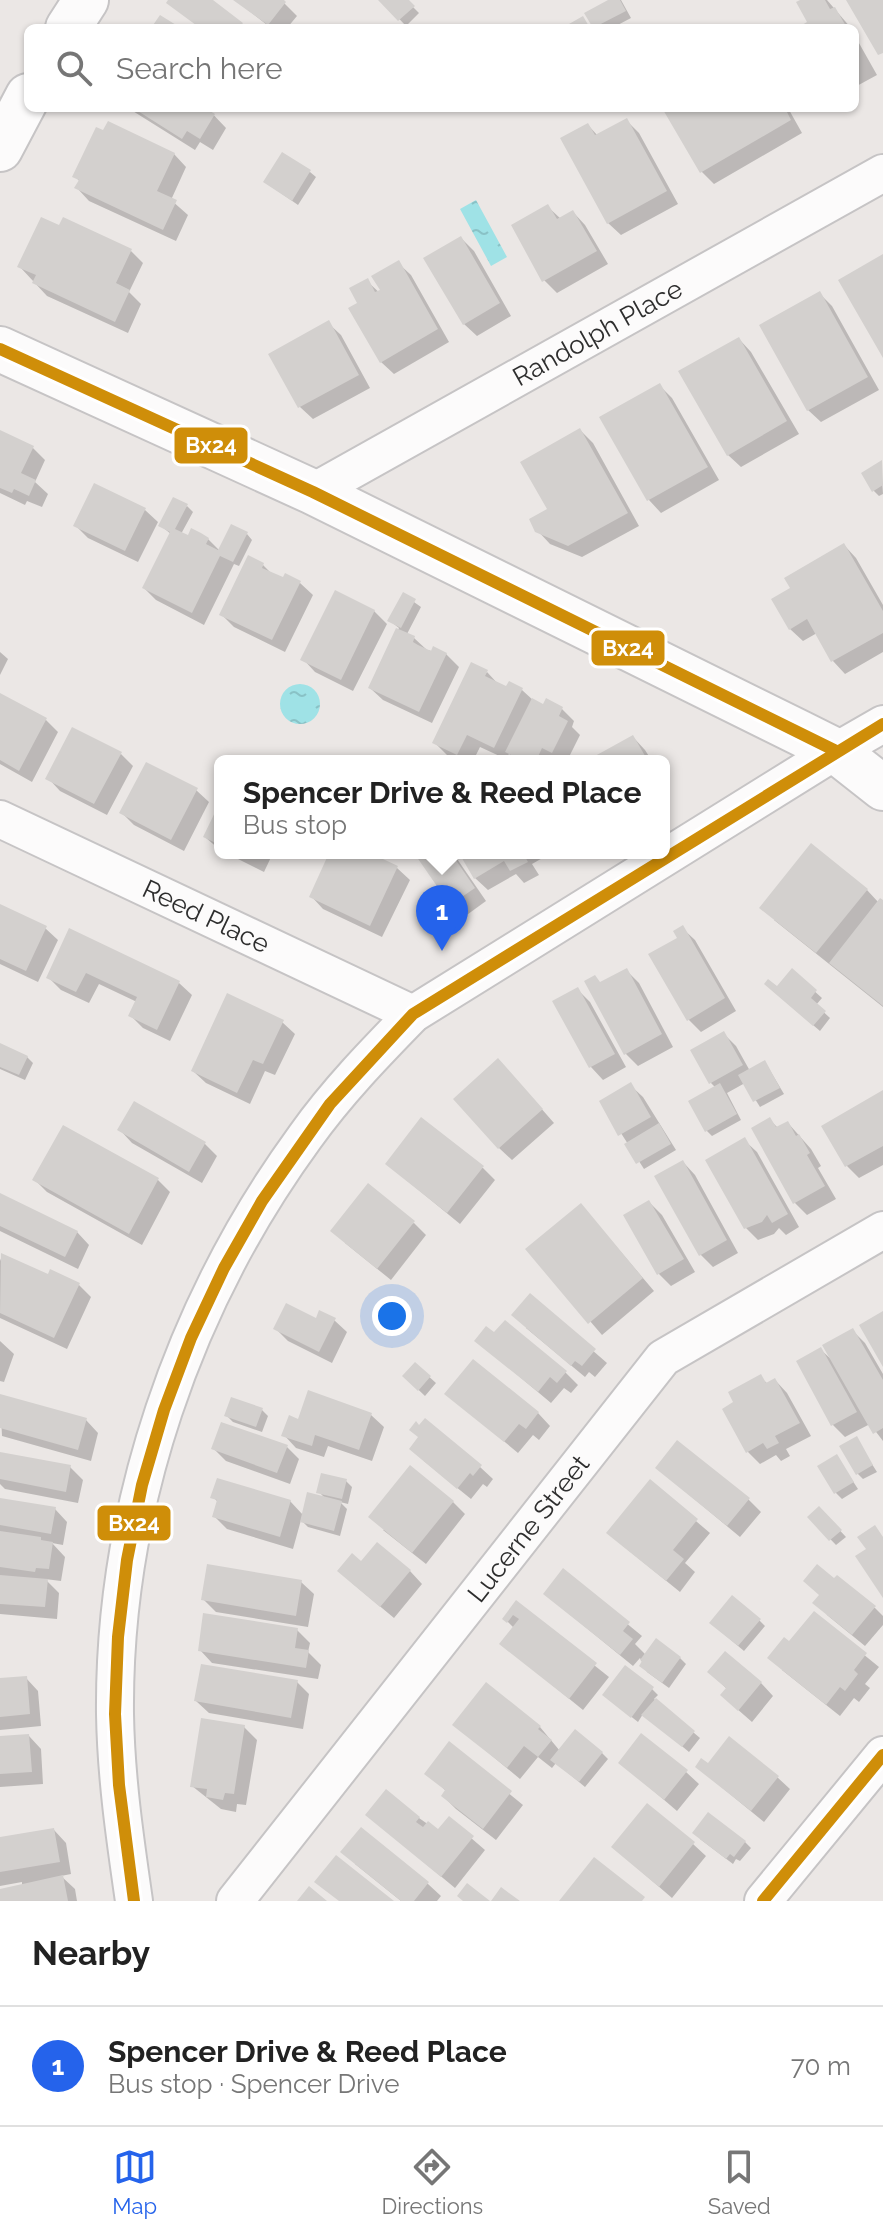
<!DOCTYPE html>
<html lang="en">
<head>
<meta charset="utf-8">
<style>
  :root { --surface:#fff; --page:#f2f2f2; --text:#222; --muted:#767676; --line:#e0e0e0; --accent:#2563eb }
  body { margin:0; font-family:Raleway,sans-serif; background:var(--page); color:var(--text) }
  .you { position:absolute; left:392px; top:1316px; width:28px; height:28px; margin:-20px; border:6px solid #fff; border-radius:50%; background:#1a73e8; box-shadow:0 0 0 12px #1a73e833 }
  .badge { display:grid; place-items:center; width:52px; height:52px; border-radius:50%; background:var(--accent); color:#fff; font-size:26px; font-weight:700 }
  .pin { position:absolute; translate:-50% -66px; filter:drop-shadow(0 2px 4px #0008) }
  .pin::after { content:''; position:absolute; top:42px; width:28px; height:24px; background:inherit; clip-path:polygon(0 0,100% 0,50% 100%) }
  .popup { position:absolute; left:214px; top:755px; width:456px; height:104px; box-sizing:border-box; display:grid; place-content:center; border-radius:12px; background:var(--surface); filter:drop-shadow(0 2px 6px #0005); font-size:26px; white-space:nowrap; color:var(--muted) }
  .popup b { font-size:30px; color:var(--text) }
  .popup::after { content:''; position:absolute; left:50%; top:100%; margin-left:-16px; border:16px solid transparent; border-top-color:var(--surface) }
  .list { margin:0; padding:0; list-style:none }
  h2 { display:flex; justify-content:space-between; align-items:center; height:104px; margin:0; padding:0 32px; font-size:34px }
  h2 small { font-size:26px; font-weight:400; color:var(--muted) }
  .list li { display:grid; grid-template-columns:52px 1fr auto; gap:24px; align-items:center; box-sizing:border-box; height:120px; padding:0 32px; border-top:2px solid var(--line) }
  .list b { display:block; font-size:30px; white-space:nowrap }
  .list p { margin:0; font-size:26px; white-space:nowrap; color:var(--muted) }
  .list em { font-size:26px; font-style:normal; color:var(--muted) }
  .icon { flex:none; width:44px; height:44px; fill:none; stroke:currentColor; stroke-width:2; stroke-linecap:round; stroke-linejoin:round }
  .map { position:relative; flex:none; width:883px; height:1901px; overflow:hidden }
  .search { position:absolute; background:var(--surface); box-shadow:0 2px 6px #0004; left:24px; right:24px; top:24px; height:88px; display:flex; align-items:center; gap:20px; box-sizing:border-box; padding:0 28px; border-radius:12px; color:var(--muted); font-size:30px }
  .sheet { height:224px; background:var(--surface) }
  nav { display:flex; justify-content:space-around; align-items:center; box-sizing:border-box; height:112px; border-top:2px solid var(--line); background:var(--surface); font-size:22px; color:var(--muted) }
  nav a { display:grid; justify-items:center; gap:4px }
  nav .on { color:var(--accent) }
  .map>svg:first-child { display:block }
  .water { fill:url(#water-ripples) }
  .shadow { fill:#0003 }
  .building { fill:#d3d0ce }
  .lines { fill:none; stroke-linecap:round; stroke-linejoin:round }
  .street-casing { stroke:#c6c4c5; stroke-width:40 }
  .secondary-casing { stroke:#c6c4c5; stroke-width:48 }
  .street { stroke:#fcfbfb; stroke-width:36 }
  .secondary { stroke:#fcfbfb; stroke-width:44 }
  .bus-1-casing { stroke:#fff; stroke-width:18 }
  .bus-1 { stroke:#cf8e09; stroke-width:12 }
  .labels { text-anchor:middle; stroke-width:8; stroke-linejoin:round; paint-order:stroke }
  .street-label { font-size:26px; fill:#2e2e2e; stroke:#fff }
  .line-badge { stroke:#fff; stroke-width:3 }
  .badge-label { font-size:22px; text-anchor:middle; font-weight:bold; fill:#fff }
</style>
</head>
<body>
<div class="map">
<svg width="883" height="1901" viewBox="0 0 883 1901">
  <defs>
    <pattern id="water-ripples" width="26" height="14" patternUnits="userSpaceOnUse" patternTransform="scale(2)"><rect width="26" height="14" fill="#9fe2e6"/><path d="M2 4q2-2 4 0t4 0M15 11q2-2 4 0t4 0" fill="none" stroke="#89c2c6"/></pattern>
  </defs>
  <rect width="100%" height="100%" fill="#ebe7e5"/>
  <!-- water -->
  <path class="water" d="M476 200 507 257 491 266 460 209Z
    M280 704a20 20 0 1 1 40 0a20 20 0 1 1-40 0Z"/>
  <!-- shadow -->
  <path class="shadow" d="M235 0H281L297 16 287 28H271Z
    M381 0H406L419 13 406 26Z
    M611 0H621L631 18 612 28H595L587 14Z
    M804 0H827L851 28H801L810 23Z
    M855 36 877 75 855 87Z
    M128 108H207L226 128 213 150 200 142 195 150Z
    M665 108H788L802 133 714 184 701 171Z
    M626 120 639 133 678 204 621 235 608 223 588 125 598 136Z
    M174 154 186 167 171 200 188 215 176 241 89 201 77 188 80 182 75 176Z
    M310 172 316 177 298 205 265 182Z
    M548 207 561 219 573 212 585 225 608 264 557 293 544 280Z
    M461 238 474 251 511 316 477 336 464 324Z
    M130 250 143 263 129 292 141 304 128 333 47 296 20 267Z
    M398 263 411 275 449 342 394 374 381 362 360 303 367 281 385 298Z
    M820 294 832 306 879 390 821 422 808 410Z
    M328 323 341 335 370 388 313 419 300 407 271 354Z
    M739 339 751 352 799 434 741 467 728 455Z
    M659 385 672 398 719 480 661 513 649 500 602 418Z
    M580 430 593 443 639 526 582 557 550 544 537 530 549 510Z
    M0 432 32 447 45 460 35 482 48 494 42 507 27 501 25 505 0 493Z
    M881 463 883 494 879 496 873 490Z
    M95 485 145 510 158 522 138 562 88 538 76 526Z
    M187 506 193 512 181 534 208 539 220 551 247 534 252 540 239 566 234 564 204 625 156 600 144 588 171 534 161 526Z
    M844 545 856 558 883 605V652L845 674 833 661 817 633 803 641 790 629 792 589Z
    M263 565 273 575 300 583 313 595 285 652 234 627 222 615Z
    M404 595 421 607 407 634 414 638 427 650 446 654 459 667 432 723 383 700 370 688 399 628 390 621Z
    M374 611 387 624 353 691 315 672 303 659Z
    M0 652 8 659 0 675Z
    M487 672 499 685 522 690 534 701 544 706 562 709 574 721 572 727 580 735 567 761H517L509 754 506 759 480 747 473 761H459L447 755 434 742Z
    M0 696 46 720 58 732 32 782 0 764Z
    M633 737 645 750 652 761H590Z
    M121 754 133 766 107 815 60 791 48 778Z
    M196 790 209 802 184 851 134 825 122 813Z
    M220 807V850L205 837Z
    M226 853H273L264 872Z
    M332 853H365L397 868 410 880 382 937 323 909 311 896Z
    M416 853H453L486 901 464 917 451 904Z
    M461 853H545L546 856 532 864 539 875 524 883 516 874 488 890 475 878Z
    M867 890 879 903H883V1007L774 920Z
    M0 906 45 928 58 940 38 982 0 964Z
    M682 928 695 940 736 1011 701 1032 688 1019 680 939Z
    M70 931 179 983 192 995 170 1041 143 1028 130 1015 137 1002 99 984 89 1003 61 990 48 977Z
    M626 970 639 983 673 1047 638 1066 626 1054 601 984Z
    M792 971 822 998 816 1005 830 1018 820 1031 772 990 777 989Z
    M577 989 590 1002 626 1067 603 1080 591 1067 554 1002Z
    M282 1022 295 1034 275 1075 265 1071 250 1104 206 1083 193 1071Z
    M724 1034 736 1046 750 1071 765 1062 784 1094 760 1107 745 1083 727 1093 741 1120 712 1136 706 1130 716 1088 711 1083Z
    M0 1045 27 1057 33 1063 25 1080 0 1069Z
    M511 1074 554 1123 512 1160 499 1148Z
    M630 1085 643 1097 676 1150 644 1169 601 1102Z
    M883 1093V1165L859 1178 847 1166 824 1126Z
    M770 1120 778 1128 788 1123 811 1149 821 1166 818 1168 836 1199 807 1215 795 1203Z
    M120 1130 205 1144 217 1156 202 1183 132 1143Z
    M744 1140 757 1152 799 1227 786 1235 779 1228 774 1234 758 1240 746 1228Z
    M683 1162 695 1175 738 1253 713 1267 700 1254Z
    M387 1164 483 1168 495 1180 460 1224Z
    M35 1180H158L170 1192 142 1245 47 1192Z
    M0 1196 77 1232 89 1245 78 1269 0 1231Z
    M649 1202 662 1215 695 1272 671 1286 659 1274Z
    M581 1205 654 1291 602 1335 528 1249Z
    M414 1223 426 1235 391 1280 345 1243Z
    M2 1256 48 1277 79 1285 91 1297 67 1349 0 1318V1261Z
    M530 1296 607 1363 595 1377 589 1372 585 1377 526 1328Z
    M334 1320 347 1332 332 1363 288 1341 276 1329Z
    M852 1330 865 1343 883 1374V1441L870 1424 845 1437 833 1425 821 1350 832 1360Z
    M0 1341 14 1354 4 1382 0 1381Z
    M477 1341 565 1372 578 1385 571 1393 564 1388 551 1403Z
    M415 1364 436 1383 425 1396 404 1376Z
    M760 1377 768 1384 775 1380 787 1393 811 1436 786 1449 790 1456 781 1461 776 1455 760 1464 748 1452 736 1403Z
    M447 1394 538 1413 550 1426 539 1440 533 1435 518 1453Z
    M0 1396 86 1420 98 1433 91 1461 2 1436Z
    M262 1410 268 1416 262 1432 233 1422 227 1416Z
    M371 1415 384 1427 372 1461 328 1446 324 1457 296 1448 284 1435 300 1421Z
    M420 1438 480 1467 493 1479 487 1487 483 1484 471 1499 424 1461Z
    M856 1439 877 1472 863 1479 857 1473Z
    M286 1446 299 1459 290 1484 226 1461 214 1449Z
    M0 1454 70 1467 83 1480 78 1503 5 1489 0 1484Z
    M837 1457 858 1489 842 1499 836 1493Z
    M657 1468 748 1499 761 1512 740 1537Z
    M346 1481 352 1487 348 1504 340 1502 347 1509 340 1536 308 1527 301 1520 293 1549 227 1529 214 1516 219 1503 213 1497 290 1501 303 1515 326 1499 319 1492Z
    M650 1482 710 1533 685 1563 695 1572 680 1592 622 1545Z
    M0 1500 55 1509 67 1522 63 1545 52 1543 65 1557 61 1581 45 1579 59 1593 57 1619 0 1614Z
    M453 1502 465 1514 426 1564 383 1530Z
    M819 1508 846 1537 836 1545 809 1517Z
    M361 1563 410 1571 422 1584 394 1618 352 1583Z
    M563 1571 642 1636 635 1644 646 1655 680 1658 686 1664 669 1688 647 1672 640 1658 633 1666 545 1594Z
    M301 1582 314 1594 308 1627 216 1612 203 1599Z
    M820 1596 875 1608 883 1616V1625L865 1646 827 1615Z
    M516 1603 609 1677 583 1710 502 1644 514 1628 504 1618Z
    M814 1614 879 1667 865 1684 870 1688 859 1702 854 1698 840 1716 782 1670 790 1644Z
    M759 1620 765 1626 744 1651 718 1629Z
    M297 1630 310 1643 308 1652 321 1665 318 1679 212 1663 200 1650Z
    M709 1672 761 1683 773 1696 752 1722 736 1708 728 1690Z
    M26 1678 38 1691 41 1726 0 1730V1680Z
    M297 1682 309 1694 303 1729 209 1713 196 1701Z
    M652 1689 658 1695 654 1699 700 1738 689 1752 643 1714 638 1722 610 1700Z
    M455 1725 540 1727 560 1751 602 1753 608 1759 585 1787 556 1763 552 1768 538 1757 520 1779Z
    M244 1727 257 1740 246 1805 237 1804 236 1812 221 1809 192 1786Z
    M29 1736 41 1749 43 1784 0 1787V1738Z
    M449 1744 523 1805 496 1840 456 1809 443 1796 447 1792 427 1773Z
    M621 1763 686 1772 699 1784 677 1811Z
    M709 1766 777 1777 790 1789 764 1822 697 1767Z
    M367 1815 419 1818 439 1832 449 1819 485 1850 455 1888Z
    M54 1830 66 1843 71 1874 61 1876 75 1889 77 1901H0V1891L22 1886V1882L0 1886V1839Z
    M361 1830 428 1884 441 1896 437 1901H401L355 1864Z
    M700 1839 745 1842 751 1848 740 1861 736 1859 733 1864Z
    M693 1844 706 1856 672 1898 613 1847Z"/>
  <!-- building -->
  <path class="building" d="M168 0H213L243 23 239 28H200L166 3Z
    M233 0H284L286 2 268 25Z
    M378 0H409L415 6 398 21Z
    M608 0H620L626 11 593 28 584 13Z
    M800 0H825L830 9 835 7 847 28H797L807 22 796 2Z
    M846 0H883V53L878 55Z
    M160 15 181 28H151Z
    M583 16 590 28H562Z
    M133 108H205L215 114 200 139 187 131 182 139Z
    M662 108H785L791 120 700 173Z
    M627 118 667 191 607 224 560 138 588 123 595 135Z
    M108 121 175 153 157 191 177 200 163 230 74 188 79 180 72 177 96 127 103 130Z
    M282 152 311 170 292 201 263 182Z
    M548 204 557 219 573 210 597 251 542 282 511 225Z
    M41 217 59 225 63 217 132 249 116 283 130 290 115 322 32 283 36 275 17 267Z
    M461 236 500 303 463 325 423 258Z
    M883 254V358L838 280Z
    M399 260 438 329 380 363 348 308 357 303 349 288 368 278 375 292 380 290 371 276Z
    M820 291 868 377 807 411 759 325Z
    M329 320 359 375 298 408 268 354Z
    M739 337 787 421 727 456 678 371Z
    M660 383 708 467 647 501 599 417Z
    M580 428 628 513 568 546 535 532 529 519 547 509 520 462Z
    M0 430 34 446 21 473 36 480 29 496 14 489 12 493 0 488Z
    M882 460 883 485 872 492 861 473Z
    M94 483 146 508 125 551 73 526Z
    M173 497 188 504 175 529 188 535 191 528 201 533 209 538 206 544 218 550 231 524 248 532 233 562 220 556 192 613 142 588 170 532 158 526Z
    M844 543 883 611V633L831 662 807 619 789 630 771 599 790 588 784 578Z
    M248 555 264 563 262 568 283 577 285 573 301 581 272 640 219 615Z
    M335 590 375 610 341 680 300 660Z
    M403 592 416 599 401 628 387 621Z
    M396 628 415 636 413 642 418 645 431 651 433 646 447 653 419 712 368 688Z
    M471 662 488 670 485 676 506 686 509 681 523 688 494 748 467 735 457 755 432 743Z
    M0 693 47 718 19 771 0 760Z
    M532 698 543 704 546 698 563 707 559 716 568 721 552 753 542 748 536 761H523L505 752Z
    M72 727 122 752 94 804 45 779Z
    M633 735 648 761H586Z
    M146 762 198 788 171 840 119 813Z
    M220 802V845L203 837Z
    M811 843 868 889 816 953 759 908Z
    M329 853H370L398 866 370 926 309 897Z
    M414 853H451L475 888 450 905Z
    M459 853H523L528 862 510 871 504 861 474 879Z
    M880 898 883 900V1006L829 963Z
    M0 904 47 926 26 971 0 959Z
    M683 925 725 998 687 1021 648 954 677 938 673 931Z
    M69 928 180 981 157 1030 128 1016 137 997 86 973 76 992 46 978Z
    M627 968 662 1034 624 1055 584 981 595 975 600 982Z
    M792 968 817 990 811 998 826 1011 813 1026 764 984 768 979 777 986Z
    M578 987 615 1054 589 1068 552 1001Z
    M227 993 284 1020 263 1064 253 1060 237 1093 191 1071Z
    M724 1031 743 1065 709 1084 690 1050Z
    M0 1043 28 1056 19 1075 0 1067Z
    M498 1058 543 1109 498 1149 453 1099Z
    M765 1060 780 1088 753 1102 738 1075Z
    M631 1082 651 1117 618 1136 599 1101Z
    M720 1083 737 1114 705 1132 688 1101Z
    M883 1090V1146L845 1167 821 1126Z
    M134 1101 206 1142 189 1172 117 1130Z
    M421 1117 484 1166 447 1213 385 1164Z
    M770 1117 776 1127 788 1121 796 1136 799 1134 810 1153 807 1155 825 1186 793 1204 751 1128Z
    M659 1123 671 1144 636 1164 624 1144Z
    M63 1125 159 1178 129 1234 32 1180Z
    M745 1137 788 1214 772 1223 767 1215 762 1222 744 1229 705 1160Z
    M683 1160 727 1240 699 1256 654 1176Z
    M368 1183 415 1221 377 1269 330 1231Z
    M0 1193 78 1231 65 1257 0 1226Z
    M649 1200 684 1259 657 1275 623 1215Z
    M581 1203 643 1278 588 1324 525 1249Z
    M1 1253 48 1274 50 1269 80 1283 54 1338 0 1313Z
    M530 1293 596 1349 582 1366 575 1361 571 1366 511 1315Z
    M286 1303 316 1318 319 1310 336 1318 319 1352 273 1329Z
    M883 1311V1367L859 1325Z
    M505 1320 567 1371 557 1383 550 1377 538 1392 474 1341 486 1326 494 1332Z
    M853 1328 883 1380V1428L873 1434 822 1345Z
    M821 1347 857 1412 831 1426 796 1361Z
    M473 1359 539 1412 526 1429 519 1424 504 1442 444 1394Z
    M415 1362 431 1376 418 1391 402 1376Z
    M761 1374 766 1383 775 1378 800 1423 775 1436 779 1443 767 1449 763 1443 746 1453 722 1409 733 1402 728 1392Z
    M308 1390 372 1413 359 1450 315 1435 312 1446 281 1436 289 1415 298 1419Z
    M0 1394 87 1418 78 1450 0 1428Z
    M231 1397 263 1408 256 1427 224 1416Z
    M425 1418 482 1465 473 1476 470 1473 457 1489 409 1449 418 1437 409 1430 416 1421 419 1425Z
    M221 1422 288 1445 277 1473 211 1449Z
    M857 1436 873 1465 856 1475 839 1446Z
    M677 1440 750 1498 727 1526 655 1468Z
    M0 1452 71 1465 66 1492 0 1479Z
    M837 1454 854 1482 834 1494 817 1466Z
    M410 1465 454 1501 412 1553 368 1517Z
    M321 1473 347 1479 342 1499 316 1493Z
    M217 1478 291 1500 280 1537 212 1517 217 1500 210 1498Z
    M650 1479 698 1519 673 1550 684 1559 666 1581 606 1533Z
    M307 1492 342 1501 334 1531 300 1522Z
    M0 1498 56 1507 51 1534 0 1525Z
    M819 1506 842 1530 829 1541 807 1517Z
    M875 1525 883 1537V1598L855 1556 866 1549 857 1537Z
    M0 1531 41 1537V1540L53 1542 49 1569 36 1568 35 1572 0 1567Z
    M377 1542 411 1570 380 1607 337 1571 352 1553 361 1561Z
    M207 1564 302 1580 296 1616 201 1600Z
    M817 1564 834 1578 837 1575 876 1606 852 1635 812 1603 819 1595 803 1581Z
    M563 1568 630 1622 623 1631 633 1639 620 1655 543 1594Z
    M0 1575 48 1579 45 1607 0 1604Z
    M732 1595 761 1619 738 1646 709 1623Z
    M516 1600 597 1663 569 1699 499 1644 519 1619 513 1615 507 1623 502 1619Z
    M814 1611 867 1653 854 1670 858 1674 845 1691 840 1687 826 1705 767 1658 784 1637 789 1641Z
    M203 1613 298 1628 295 1648 309 1650 306 1668 198 1651Z
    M656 1638 681 1657 662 1683 639 1666 642 1661 640 1660Z
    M725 1651 762 1682 738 1711 720 1695 726 1688 707 1672Z
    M201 1664 298 1680 291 1718 194 1701Z
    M625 1665 654 1687 631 1718 602 1695Z
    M27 1676 30 1714 0 1717V1678Z
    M486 1682 541 1726 538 1729 552 1740 538 1757 524 1746 507 1768 452 1725Z
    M656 1698 695 1731 682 1747 641 1715Z
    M201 1718 245 1725 234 1794 225 1793 223 1800 206 1797 207 1789 190 1787Z
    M575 1729 603 1752 579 1782 550 1760Z
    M641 1733 688 1770 664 1800 618 1763Z
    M29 1734 32 1772 0 1774V1736Z
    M729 1736 779 1776 751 1811 695 1767 701 1758 708 1763Z
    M449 1741 512 1791 483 1829 441 1796 445 1790 424 1774Z
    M386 1789 420 1817 416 1822 423 1827 428 1821 438 1829 449 1816 474 1836 441 1877 365 1815Z
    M647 1803 695 1842 659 1887 611 1847Z
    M708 1812 746 1841 734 1857 730 1854 726 1859 692 1833Z
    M361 1827 429 1882 414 1901H401L340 1852Z
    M54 1828 60 1862 0 1872V1837Z
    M336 1855 394 1901H339L314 1882Z
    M594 1857 645 1897 642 1901H559Z
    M63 1875 68 1901H0V1889Z
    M467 1883 490 1901H463L457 1896Z
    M309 1886 327 1901H297Z
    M501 1887 520 1901H491Z"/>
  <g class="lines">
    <!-- street casing -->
    <g class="street-casing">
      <g id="street">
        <path id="s1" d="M313 492 883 173"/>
        <path id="s2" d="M0 819 413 1014"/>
        <path d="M134 1901C125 1839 116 1777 115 1714 113 1508 184 1303 305 1137 337 1092 375 1053 413 1014L836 751 883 724"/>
        <path id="s3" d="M235 1901 663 1358 883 1230"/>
        <path d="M763 1901 883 1755"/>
      </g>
    </g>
    <!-- secondary casing -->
    <g class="secondary-casing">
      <path id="secondary" d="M68 28 86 0
        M0 149 28 96
        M0 349 313 492 800 733 836 751 883 788"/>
    </g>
    <!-- street -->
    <use href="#street" class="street"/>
    <!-- secondary -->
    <use href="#secondary" class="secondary"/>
    <!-- bus-1 casing -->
    <g class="bus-1-casing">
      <path id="bus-1" d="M0 349 313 492 836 751
        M134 1901 119 1785 115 1714 118 1637 127 1560 142 1485 164 1410 191 1338 224 1268 262 1201 330 1104 413 1014 883 724
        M763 1901 883 1755"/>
    </g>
    <!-- bus-1 -->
    <use href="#bus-1" class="bus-1"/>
  </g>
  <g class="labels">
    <!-- street labels -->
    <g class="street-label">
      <text dy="9" stroke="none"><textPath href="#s1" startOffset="326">Randolph Place</textPath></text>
      <text dy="9" stroke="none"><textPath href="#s2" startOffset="228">Reed Place</textPath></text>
      <text dy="9" stroke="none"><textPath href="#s3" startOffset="474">Lucerne Street</textPath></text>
    </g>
  </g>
  <g class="line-badge">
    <rect x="173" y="426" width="76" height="39" rx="8" fill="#cf8e09"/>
    <rect x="590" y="629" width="76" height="38" rx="8" fill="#cf8e09"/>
    <rect x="96" y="1504" width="76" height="38" rx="8" fill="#cf8e09"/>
  </g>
  <g class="badge-label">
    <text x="211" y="453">Bx24</text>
    <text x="628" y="656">Bx24</text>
    <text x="134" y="1531">Bx24</text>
  </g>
</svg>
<div class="you"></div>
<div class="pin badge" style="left:442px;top:951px">1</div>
<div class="popup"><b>Spencer Drive &amp; Reed Place</b>Bus stop</div>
<div class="search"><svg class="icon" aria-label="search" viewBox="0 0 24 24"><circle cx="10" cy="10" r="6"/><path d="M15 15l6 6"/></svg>Search here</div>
</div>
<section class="sheet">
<h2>Nearby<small></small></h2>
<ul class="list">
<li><span class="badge">1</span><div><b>Spencer Drive &amp; Reed Place</b><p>Bus stop · Spencer Drive</p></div><em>70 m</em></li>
</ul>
</section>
<nav>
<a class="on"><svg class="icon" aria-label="map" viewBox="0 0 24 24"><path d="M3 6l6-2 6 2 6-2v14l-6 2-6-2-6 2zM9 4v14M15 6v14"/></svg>Map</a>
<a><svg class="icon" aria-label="directions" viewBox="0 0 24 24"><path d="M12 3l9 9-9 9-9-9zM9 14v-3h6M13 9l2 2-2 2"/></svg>Directions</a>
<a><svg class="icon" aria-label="saved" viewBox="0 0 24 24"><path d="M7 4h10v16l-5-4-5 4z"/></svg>Saved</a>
</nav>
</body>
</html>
